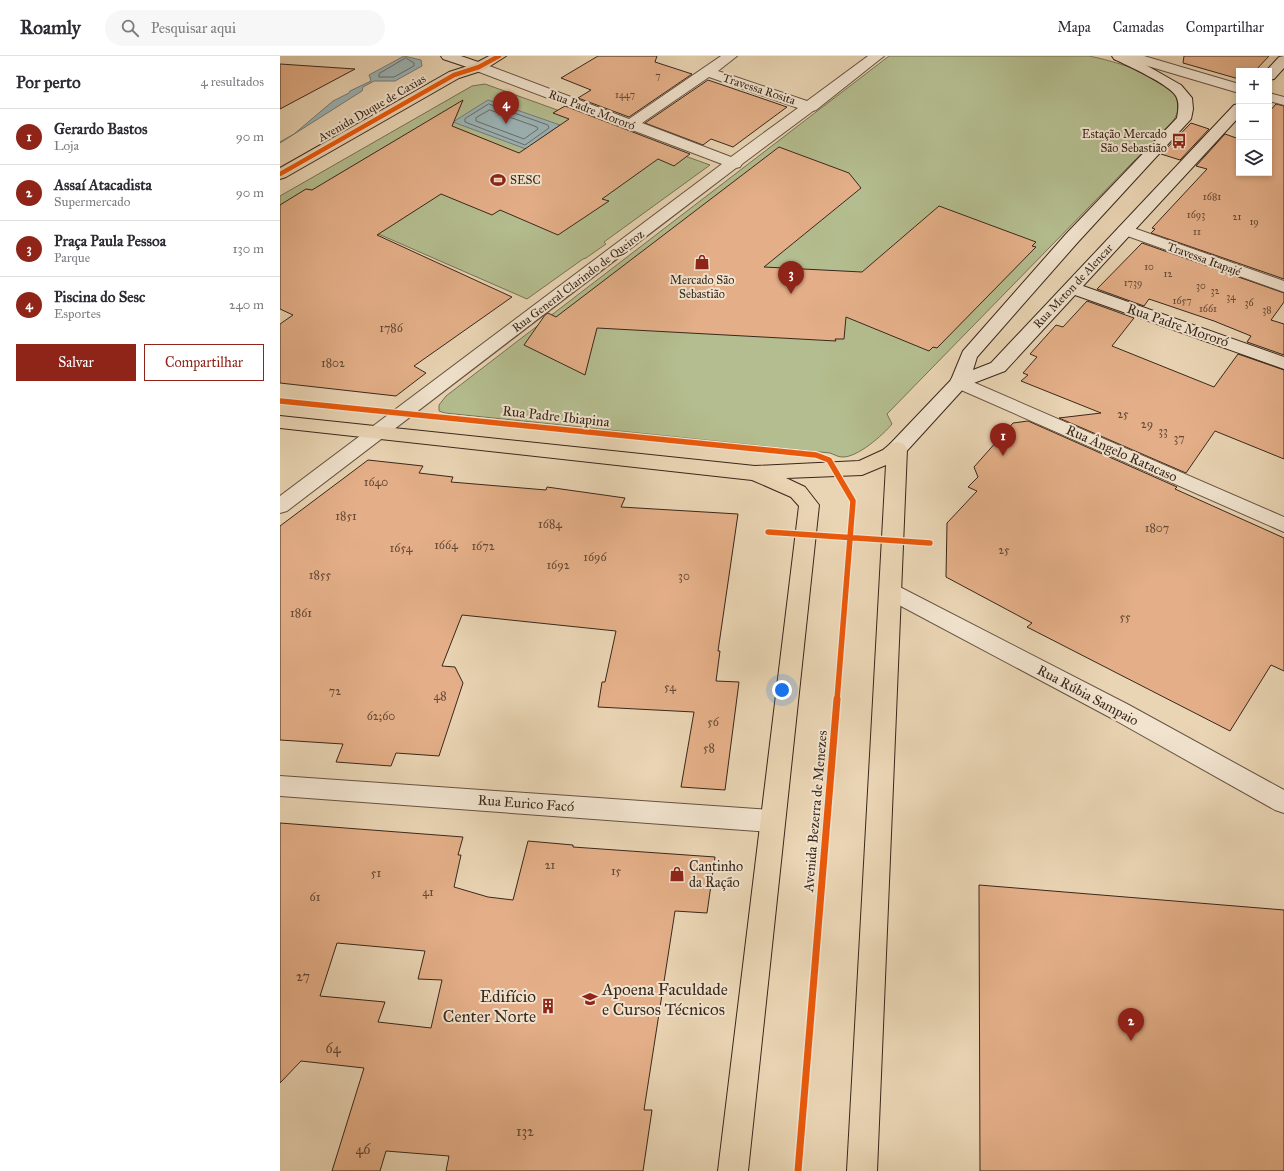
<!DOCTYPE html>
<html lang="pt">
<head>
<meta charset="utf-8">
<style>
  :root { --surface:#fff; --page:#f7f7f7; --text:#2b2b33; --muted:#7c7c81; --line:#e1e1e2; --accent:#8f2418 }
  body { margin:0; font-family:"IM FELL Great Primer",serif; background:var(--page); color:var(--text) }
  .controls { position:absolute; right:12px; top:12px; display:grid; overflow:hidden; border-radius:0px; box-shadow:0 2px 6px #0003 }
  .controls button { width:36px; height:36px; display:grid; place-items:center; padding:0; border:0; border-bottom:1px solid var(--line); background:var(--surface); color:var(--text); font:20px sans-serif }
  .you { position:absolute; left:502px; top:634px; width:14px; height:14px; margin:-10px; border:3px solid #fff; border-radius:50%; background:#1a73e8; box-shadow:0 0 0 6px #1a73e833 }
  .badge { display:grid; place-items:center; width:26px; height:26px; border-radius:50%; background:var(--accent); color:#fff; font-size:13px; font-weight:700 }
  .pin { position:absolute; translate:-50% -33px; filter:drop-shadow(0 1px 2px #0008) }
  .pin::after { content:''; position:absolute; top:21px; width:14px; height:12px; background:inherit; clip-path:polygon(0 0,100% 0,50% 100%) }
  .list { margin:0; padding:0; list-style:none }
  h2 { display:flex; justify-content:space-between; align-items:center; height:52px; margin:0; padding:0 16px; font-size:17px }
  h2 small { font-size:13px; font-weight:400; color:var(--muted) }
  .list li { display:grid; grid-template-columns:26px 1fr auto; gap:12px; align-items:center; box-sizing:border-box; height:56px; padding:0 16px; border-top:1px solid var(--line) }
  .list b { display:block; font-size:15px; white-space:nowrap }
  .list p { margin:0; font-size:13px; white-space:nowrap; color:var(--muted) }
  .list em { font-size:13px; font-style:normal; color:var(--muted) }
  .actions { display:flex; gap:8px; padding:12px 16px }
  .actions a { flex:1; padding:9px 0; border:1px solid var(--accent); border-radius:0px; text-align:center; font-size:14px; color:var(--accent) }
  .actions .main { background:var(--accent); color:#fff }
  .icon { flex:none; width:22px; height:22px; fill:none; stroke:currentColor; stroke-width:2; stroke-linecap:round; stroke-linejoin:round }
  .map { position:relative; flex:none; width:1004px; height:1115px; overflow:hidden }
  header { display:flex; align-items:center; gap:24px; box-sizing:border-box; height:56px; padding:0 20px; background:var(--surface); border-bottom:1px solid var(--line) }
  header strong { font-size:19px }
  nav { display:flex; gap:22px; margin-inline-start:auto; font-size:14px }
  .search { width:280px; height:36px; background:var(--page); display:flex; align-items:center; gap:10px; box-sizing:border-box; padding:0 14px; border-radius:22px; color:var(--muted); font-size:15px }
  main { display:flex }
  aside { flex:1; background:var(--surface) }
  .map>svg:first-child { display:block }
  .green { fill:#b4bd8f; stroke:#777255 }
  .water { fill:#9cb5b7; stroke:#757c79 }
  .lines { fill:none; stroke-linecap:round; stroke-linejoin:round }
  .shore { stroke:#6b6e69; stroke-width:1 }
  .building { fill:#e4af88; stroke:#3a271b; fill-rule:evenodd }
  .street-casing { stroke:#665241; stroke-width:2 }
  .secondary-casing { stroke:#3a271b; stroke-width:2 }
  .primary-casing { stroke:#3a271b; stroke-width:2 }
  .street { fill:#f1e3ce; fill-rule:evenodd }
  .secondary { fill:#f1e3ce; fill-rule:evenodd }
  .primary { fill:#e9d4b3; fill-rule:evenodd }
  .cycleway-far2-casing { stroke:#f1e3ce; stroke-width:6 }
  .cycleway-far1-casing { stroke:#f1e3ce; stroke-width:8 }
  .cycleway-casing { stroke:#f1e3ce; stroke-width:10 }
  .cycleway-far2 { stroke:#e8590c; stroke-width:4.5 }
  .cycleway-far1 { stroke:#e8590c; stroke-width:5.5 }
  .cycleway { stroke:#e8590c; stroke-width:7 }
  .labels { text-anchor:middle; stroke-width:4; stroke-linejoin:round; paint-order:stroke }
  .far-number-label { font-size:10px; fill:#644936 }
  .far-street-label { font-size:12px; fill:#3a271b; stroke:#f1e3ce }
  .far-poi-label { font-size:12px; fill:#3a271b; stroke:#f1e3ce; text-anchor:end }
  .number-label { font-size:12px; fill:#644936 }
  .street-label { font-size:14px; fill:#3a271b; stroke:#f1e3ce }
  .poi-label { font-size:14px; fill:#3a271b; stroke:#f1e3ce; text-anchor:start }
  .near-number-label { font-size:14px; fill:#644936 }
  .near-poi-label { font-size:17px; fill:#3a271b; stroke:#f1e3ce; text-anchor:start }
</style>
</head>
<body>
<header>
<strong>Roamly</strong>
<div class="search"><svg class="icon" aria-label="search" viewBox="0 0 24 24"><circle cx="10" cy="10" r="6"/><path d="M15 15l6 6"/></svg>Pesquisar aqui</div>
<nav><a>Mapa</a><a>Camadas</a><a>Compartilhar</a></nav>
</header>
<main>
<aside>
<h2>Por perto<small>4 resultados</small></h2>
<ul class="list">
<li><span class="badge">1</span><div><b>Gerardo Bastos</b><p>Loja</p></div><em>90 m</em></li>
<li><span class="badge">2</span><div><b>Assaí Atacadista</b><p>Supermercado</p></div><em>90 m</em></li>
<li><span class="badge">3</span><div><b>Praça Paula Pessoa</b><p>Parque</p></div><em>130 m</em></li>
<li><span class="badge">4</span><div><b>Piscina do Sesc</b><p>Esportes</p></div><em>240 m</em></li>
</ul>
<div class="actions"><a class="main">Salvar</a><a>Compartilhar</a></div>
</aside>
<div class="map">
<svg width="1004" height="1115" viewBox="0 0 1004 1115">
  <rect width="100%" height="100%" fill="#e9d4b3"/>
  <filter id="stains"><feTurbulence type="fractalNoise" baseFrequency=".005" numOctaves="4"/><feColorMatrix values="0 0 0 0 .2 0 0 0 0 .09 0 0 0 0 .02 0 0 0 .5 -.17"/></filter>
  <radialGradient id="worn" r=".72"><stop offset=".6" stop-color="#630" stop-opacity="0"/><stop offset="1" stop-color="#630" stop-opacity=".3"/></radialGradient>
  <!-- green -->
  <path class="green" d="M609 0C656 0 702 0 749 0 767 0 792 0 809 0 834 5 920 27 893 65L607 358 612 368C603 379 577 402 562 401 558 401 553 398 550 397L165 357 159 355V349L166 340Z
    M205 28 430 109 324 186 326 188 306 202 303 203 247 243 71 166 0 176V140L192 30Z"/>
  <!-- water -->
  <path class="water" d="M124 0 141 4 142 10 115 25H94L83 31 82 35 0 87V86L14 78 53 45 69 37 70 35 91 25 89 19Z
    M208 44 280 69 246 93 173 66Z"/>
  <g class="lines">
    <!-- shore -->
    <path class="shore" d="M126 2 134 7V10L114 21H99V18Z
      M209 48 268 69 269 72 245 89 185 66V63Z
      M210 54 257 71 258 73 244 83 196 65V62Z"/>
  </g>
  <!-- building -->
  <path class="building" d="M318 0H377L375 6 412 18 349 61 298 42 311 34 281 22Z
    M904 0H989L975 15H959V23L903 7Z
    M0 8 75 13 0 53Z
    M428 24 507 51 453 91 431 83 423 89 365 67Z
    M183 44 172 70 239 97 289 63 273 57 285 50 410 98 394 110 378 103 322 143 329 145 278 179 220 154 212 159 161 138 97 179 232 241 134 310 146 317 116 340 0 327V268L13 259 0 253V149L26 133 32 134Z
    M996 48 1004 50V223L871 177 875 173 872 172 927 113 916 110 945 78 959 83V117H989V56Z
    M911 67 929 73 900 104 881 98Z
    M499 91 569 117 581 132 484 211 582 216 659 150 756 186 752 190 756 191 657 292 653 291 649 295 566 261 564 283H555L556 285 317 272 305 319 244 289 265 259 268 257 276 261Z
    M862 187 1004 237V246L991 264 1004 268V299L967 286 971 280 934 265 869 243 864 250 817 233Z
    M807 245 854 262 832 290 934 331 958 298 1004 314V403L935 375 906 417 779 362 821 357 741 325 748 319 743 317 757 301 750 298 776 269 783 271Z
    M748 365 897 431 895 433 1004 482V615L991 609 950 675 747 571 752 567 666 521 667 467 697 435 688 431 698 421 694 411 733 367Z
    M88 404 143 410 139 417 173 421 171 426 266 434 267 431 345 442 341 451 458 458 438 595H440L436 625 459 626 445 734 401 731 414 656 318 651 322 626H325L336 575 182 559 162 610 175 611 183 627 159 700 116 697 111 710 56 706 63 688 0 684V470Z
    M0 767 183 781 178 799H181L174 831 208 841 233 844 248 785 293 789V791L435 801 427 857 395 855 364 1054H372L363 1115H166L169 1100 106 1095 100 1115H52L84 1012 21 1005 0 1027ZM57 887 145 895 138 923 162 924 151 972 98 966 105 946 40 940Z
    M699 829 1004 854V1115H700Z"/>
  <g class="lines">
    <!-- street casing -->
    <g class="street-casing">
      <path id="street" d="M441 0H457L438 15 527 45 588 0H604L536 54 533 55 462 108 460 111 456 112C306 225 157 341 7 455L0 457V440L442 108 194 14 192 11 194 8H204L349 63ZM429 21 518 52 451 101 362 67Z
        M842 0H864L959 28V37L844 3Z
        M989 37 1004 41V49L989 45Z
        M845 169 1004 225V236L839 177 837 174 839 171Z
        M679 320 1004 461V476L672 330 670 326 672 322Z
        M612 527 849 649 1004 734V757L995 754 833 663 604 541 601 535 604 529Z
        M0 720 492 754 501 757 505 765 501 773 492 776 0 740Z"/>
    </g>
    <!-- secondary casing -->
    <g class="secondary-casing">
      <path id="secondary" d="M161 0H181L204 8 206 11 204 14 199 15 163 3Z
        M832 0H850L901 29 912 42 913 53 911 63 798 186 697 301 693 314 711 307 954 49 959 48V61L803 230 1004 301V313L795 239 725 315 686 330 624 398 617 400 610 398 607 393 610 388 671 324 683 295 786 178 897 62C898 55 900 47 896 40 889 28 848 10 834 3Z
        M1004 0V12L994 23 989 24V15H986L999 1Z"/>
    </g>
    <!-- primary casing -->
    <g class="primary-casing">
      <path id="primary" d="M209 0H226L204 14 179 22 6 121 0 123V112L169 16 194 8Z
        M0 360 475 410 579 405 603 394 610 388 617 386 624 388 627 393 597 1115H567L606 409 582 419 506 422 525 431 539 449 468 1115H438L519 450 511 441 472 424 0 372Z"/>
    </g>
    <!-- street -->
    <use href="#street" class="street"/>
    <!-- secondary -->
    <use href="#secondary" class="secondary"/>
    <!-- primary -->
    <use href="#primary" class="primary"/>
    <!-- cycleway-far2 casing -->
    <g class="cycleway-far2-casing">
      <path id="cycleway-far2" d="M0 118 174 19 199 11 219 0"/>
    </g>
    <!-- cycleway-far1 casing -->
    <g class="cycleway-far1-casing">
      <path id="cycleway-far1" d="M0 345 536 399 549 404 573 445 557 644
        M488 476 650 487"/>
    </g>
    <!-- cycleway casing -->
    <g class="cycleway-casing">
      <path id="cycleway" d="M518 1115 557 643"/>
    </g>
    <!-- cycleway-far2 -->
    <use href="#cycleway-far2" class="cycleway-far2"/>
    <!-- cycleway-far1 -->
    <use href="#cycleway-far1" class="cycleway-far1"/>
    <!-- cycleway -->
    <use href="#cycleway" class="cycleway"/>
  </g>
  <!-- icons -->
  <defs>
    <g id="bus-bare" transform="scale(1.2)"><path d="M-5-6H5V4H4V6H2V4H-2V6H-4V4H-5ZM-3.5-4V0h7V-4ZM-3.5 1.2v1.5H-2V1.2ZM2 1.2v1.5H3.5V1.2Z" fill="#8f2418" stroke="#f1e3ce" stroke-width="2.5" paint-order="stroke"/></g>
    <g id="stadium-bare" transform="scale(1.2)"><path d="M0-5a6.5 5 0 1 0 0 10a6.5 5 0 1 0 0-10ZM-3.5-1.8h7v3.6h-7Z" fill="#8f2418" stroke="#f1e3ce" stroke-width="2.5" paint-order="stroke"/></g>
    <g id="shop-bare" transform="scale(1.2)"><path d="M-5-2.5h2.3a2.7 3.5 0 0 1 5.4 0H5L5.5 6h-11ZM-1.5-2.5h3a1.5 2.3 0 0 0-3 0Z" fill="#8f2418" stroke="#f1e3ce" stroke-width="2.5" paint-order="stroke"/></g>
    <g id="university-bare" transform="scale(1.2)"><path d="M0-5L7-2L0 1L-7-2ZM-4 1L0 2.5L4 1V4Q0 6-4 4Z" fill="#8f2418" stroke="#f1e3ce" stroke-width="2.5" paint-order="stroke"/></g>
    <g id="building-bare" transform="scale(1.2)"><path d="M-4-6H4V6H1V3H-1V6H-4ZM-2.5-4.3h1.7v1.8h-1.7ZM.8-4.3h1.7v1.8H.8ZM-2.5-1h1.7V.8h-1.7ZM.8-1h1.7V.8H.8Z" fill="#8f2418" stroke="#f1e3ce" stroke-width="2.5" paint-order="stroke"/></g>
  </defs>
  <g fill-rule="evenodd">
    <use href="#bus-bare" x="899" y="85"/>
    <use href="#stadium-bare" x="218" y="124"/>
    <use href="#shop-bare" x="422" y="206"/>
    <use href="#shop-bare" x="397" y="818"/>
    <use href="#university-bare" x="310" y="943"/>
    <use href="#building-bare" x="268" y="950"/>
  </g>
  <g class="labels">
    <!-- far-number labels -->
    <g class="far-number-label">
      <text x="378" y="23">7</text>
      <text x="345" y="42">1447</text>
      <text x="932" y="144">1681</text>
      <text x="916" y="162">1693</text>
      <text x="957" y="164">21</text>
      <text x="974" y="169">19</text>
      <text x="917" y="179">11</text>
      <text x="869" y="214">10</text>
      <text x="888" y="221">12</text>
      <text x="853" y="230">1739</text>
      <text x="921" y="233">30</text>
      <text x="935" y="238">32</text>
      <text x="951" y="244">34</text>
      <text x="902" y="248">1657</text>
      <text x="969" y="250">36</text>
      <text x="928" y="256">1661</text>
      <text x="987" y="257">38</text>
    </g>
    <!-- far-street labels -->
    <g class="far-street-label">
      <text transform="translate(479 33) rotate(18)" y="4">Travessa Rosita</text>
      <text transform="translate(92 52) rotate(-30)" y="4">Avenida Duque de Caxias</text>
      <text transform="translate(312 54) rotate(21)" y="4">Rua Padre Mororó</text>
      <text transform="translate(924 203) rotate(20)" y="4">Travessa Itapajé</text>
      <text transform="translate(298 225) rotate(-37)" y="4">Rua General Clarindo de Queiroz</text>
      <text transform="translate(793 230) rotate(-47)" y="4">Rua Meton de Alencar</text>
    </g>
    <!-- far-poi labels -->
    <g class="far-poi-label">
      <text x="887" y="82">Estação Mercado<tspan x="887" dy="14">São Sebastião</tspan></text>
      <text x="230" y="128" text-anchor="start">SESC</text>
      <text x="422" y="228" text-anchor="middle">Mercado São<tspan x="422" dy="14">Sebastião</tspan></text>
    </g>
    <!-- number labels -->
    <g class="number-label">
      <text x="111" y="276">1786</text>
      <text x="53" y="311">1802</text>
      <text x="843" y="362">25</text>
      <text x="867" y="372">29</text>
      <text x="883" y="379">33</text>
      <text x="899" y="386">37</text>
      <text x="96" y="430">1640</text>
      <text x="66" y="464">1851</text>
      <text x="270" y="472">1684</text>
      <text x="877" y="476">1807</text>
      <text x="166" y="493">1664</text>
      <text x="203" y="494">1672</text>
      <text x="121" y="496">1654</text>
      <text x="724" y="498">25</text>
      <text x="315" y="505">1696</text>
      <text x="278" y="513">1692</text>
      <text x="40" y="523">1855</text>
      <text x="404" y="524">30</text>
      <text x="21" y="561">1861</text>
      <text x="845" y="565">55</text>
      <text x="390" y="635">54</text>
      <text x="55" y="639">72</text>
      <text x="160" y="644">48</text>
      <text x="101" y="664">62;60</text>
      <text x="433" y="670">56</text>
      <text x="429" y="696">58</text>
      <text x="270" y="813">21</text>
      <text x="336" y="819">15</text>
      <text x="96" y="821">51</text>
      <text x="148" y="840">41</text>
      <text x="35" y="845">61</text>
    </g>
    <!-- street labels -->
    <g class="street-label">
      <text transform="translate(898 269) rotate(19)" y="5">Rua Padre Mororó</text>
      <text transform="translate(276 360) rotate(6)" y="5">Rua Padre Ibiapina</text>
      <text transform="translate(842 397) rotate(24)" y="5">Rua Ângelo Ratacaso</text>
      <text transform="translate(808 639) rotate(28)" y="5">Rua Rúbia Sampaio</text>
      <text transform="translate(246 747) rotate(4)" y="5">Rua Eurico Facó</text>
      <text transform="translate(535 755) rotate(-85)" y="5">Avenida Bezerra de Menezes</text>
    </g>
    <!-- poi labels -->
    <g class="poi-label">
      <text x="409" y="815">Cantinho<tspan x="409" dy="16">da Ração</tspan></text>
    </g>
    <!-- near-number labels -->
    <g class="near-number-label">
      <text x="23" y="925">27</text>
      <text x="53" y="997">64</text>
      <text x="245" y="1080">132</text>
      <text x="83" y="1098">46</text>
    </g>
    <!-- near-poi labels -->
    <g class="near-poi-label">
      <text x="322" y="939">Apoena Faculdade<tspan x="322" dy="20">e Cursos Técnicos</tspan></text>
      <text x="256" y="946" text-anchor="end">Edifício<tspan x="256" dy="20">Center Norte</tspan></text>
    </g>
  </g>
  <rect width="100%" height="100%" filter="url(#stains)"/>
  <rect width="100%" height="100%" fill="url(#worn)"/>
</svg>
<div class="controls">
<button>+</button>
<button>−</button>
<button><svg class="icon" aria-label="layers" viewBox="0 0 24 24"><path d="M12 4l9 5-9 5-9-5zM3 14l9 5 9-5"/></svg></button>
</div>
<div class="you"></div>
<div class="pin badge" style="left:723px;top:400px">1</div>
<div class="pin badge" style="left:851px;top:985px">2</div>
<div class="pin badge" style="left:511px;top:238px">3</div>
<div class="pin badge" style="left:226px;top:68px">4</div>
</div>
</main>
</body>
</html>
